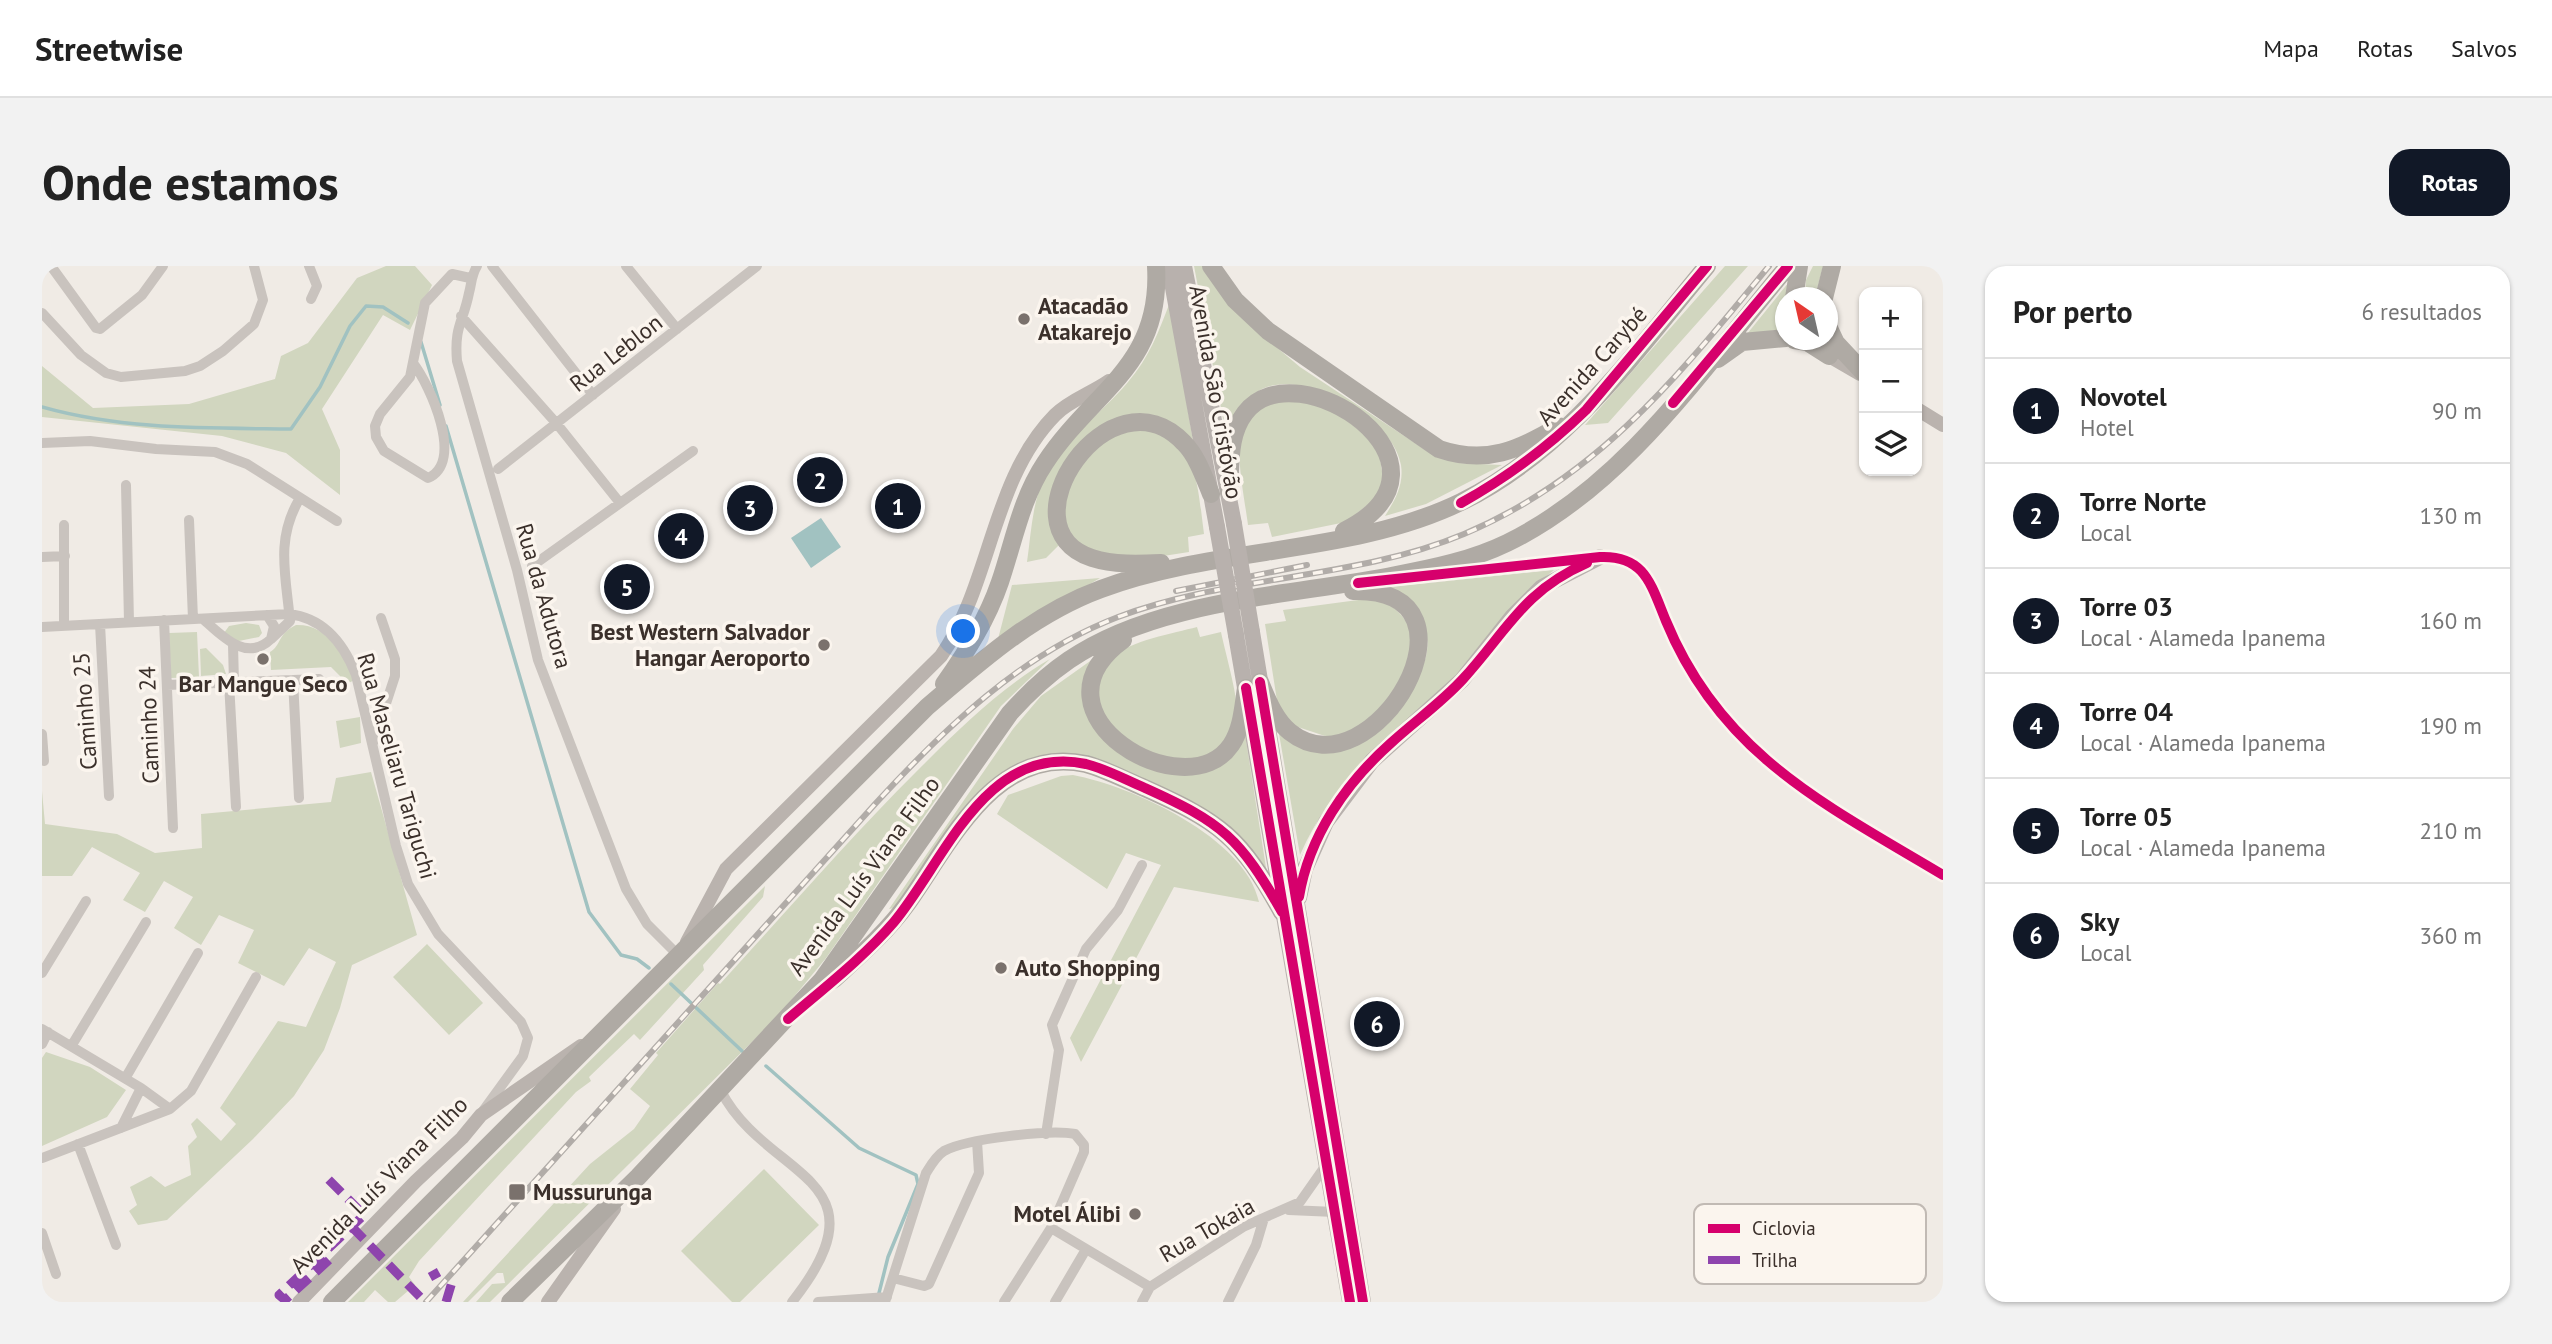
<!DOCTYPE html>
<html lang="pt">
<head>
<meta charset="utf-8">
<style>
  :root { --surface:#fff; --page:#f2f2f2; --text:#222; --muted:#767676; --line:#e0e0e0; --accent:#111827 }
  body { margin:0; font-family:"PT Sans",sans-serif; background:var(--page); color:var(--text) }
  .controls { position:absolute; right:21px; top:21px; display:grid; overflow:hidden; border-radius:14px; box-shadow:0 2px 5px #0004 }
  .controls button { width:63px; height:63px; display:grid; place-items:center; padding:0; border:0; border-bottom:2px solid var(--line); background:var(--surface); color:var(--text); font:35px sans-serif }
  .compass { position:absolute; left:1733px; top:21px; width:63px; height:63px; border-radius:50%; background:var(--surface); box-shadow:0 2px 5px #0004; rotate:326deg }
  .you { position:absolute; left:922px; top:366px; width:24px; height:24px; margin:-18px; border:5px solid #fff; border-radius:50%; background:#1a73e8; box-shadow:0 0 0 10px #1a73e833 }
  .badge { display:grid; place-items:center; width:46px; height:46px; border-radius:50%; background:var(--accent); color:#fff; font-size:23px; font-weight:700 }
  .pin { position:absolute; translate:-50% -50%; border:4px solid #fff; box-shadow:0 2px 7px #0006 }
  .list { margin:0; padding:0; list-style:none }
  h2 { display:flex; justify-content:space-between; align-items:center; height:91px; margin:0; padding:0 28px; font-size:30px }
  h2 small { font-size:23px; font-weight:400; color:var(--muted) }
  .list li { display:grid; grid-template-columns:46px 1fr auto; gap:21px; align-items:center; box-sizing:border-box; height:105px; padding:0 28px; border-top:2px solid var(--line) }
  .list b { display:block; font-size:26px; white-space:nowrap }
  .list p { margin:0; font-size:23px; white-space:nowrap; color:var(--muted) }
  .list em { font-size:23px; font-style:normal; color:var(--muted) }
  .icon { flex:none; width:38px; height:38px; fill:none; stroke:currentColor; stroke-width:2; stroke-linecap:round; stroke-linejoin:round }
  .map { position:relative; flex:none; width:1901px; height:1036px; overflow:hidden; border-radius:21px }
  header { display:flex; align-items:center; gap:42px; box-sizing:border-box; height:98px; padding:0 35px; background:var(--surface); border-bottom:2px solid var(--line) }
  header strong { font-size:33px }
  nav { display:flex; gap:38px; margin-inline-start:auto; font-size:24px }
  .intro { display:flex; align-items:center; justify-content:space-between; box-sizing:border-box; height:168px; padding:0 42px }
  h1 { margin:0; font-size:49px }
  .button { padding:18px 32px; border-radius:21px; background:var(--accent); color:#fff; font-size:24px; font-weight:700 }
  main { display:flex; gap:42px; padding:0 42px }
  aside { flex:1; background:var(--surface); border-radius:21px; box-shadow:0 2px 5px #0004 }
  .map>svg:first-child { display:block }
  .green { fill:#d1d6bf }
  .water { fill:#a1c2c1 }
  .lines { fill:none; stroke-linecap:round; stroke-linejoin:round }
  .stream { stroke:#a1c2c1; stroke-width:3.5 }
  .street { stroke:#c9c3be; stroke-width:10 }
  .secondary { stroke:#bab3ae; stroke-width:14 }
  .primary { stroke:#b8b1ad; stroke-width:16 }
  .highway { stroke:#afaaa4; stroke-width:18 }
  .rail-casing { stroke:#b1aca8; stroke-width:6 }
  .rail { stroke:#fbf5ee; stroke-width:3.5; stroke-dasharray:10; stroke-linecap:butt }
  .primary-bridge { stroke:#b8b1ad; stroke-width:16 }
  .quiet { stroke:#8e44ad; stroke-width:9; stroke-dasharray:18 9; stroke-linecap:butt }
  .cycleway-casing { stroke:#fbf5ee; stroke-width:15 }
  .cycleway { stroke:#d6006c; stroke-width:10 }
  .poi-dot { fill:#7a716c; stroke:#fbf5ee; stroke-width:2.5 }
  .labels { text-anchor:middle; stroke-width:7; stroke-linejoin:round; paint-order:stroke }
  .poi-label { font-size:23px; font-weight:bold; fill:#3b302b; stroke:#fbf5ee; text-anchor:start }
  .street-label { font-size:23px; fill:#3b302b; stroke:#fbf5ee }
  .key { fill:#fbf5ee; stroke:#c1bab4; stroke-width:2 }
  .key-label { font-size:19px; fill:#3b302b }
</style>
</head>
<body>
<header>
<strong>Streetwise</strong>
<nav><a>Mapa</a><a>Rotas</a><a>Salvos</a></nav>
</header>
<div class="intro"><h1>Onde estamos</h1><a class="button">Rotas</a></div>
<main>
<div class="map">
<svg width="1901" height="1036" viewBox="0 0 1901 1036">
  <rect width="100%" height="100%" fill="#f0ebe5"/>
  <!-- green -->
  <path class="green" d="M344 0H373L390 19 368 64 341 49 280 143 298 184V229L244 187 180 170 0 151V100L51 142 147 138 233 113 239 90 266 77 315 12Z
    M1152 0H1162L1214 64 1258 101 1385 185 1417 197 1460 199 1384 238 1343 250C1353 234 1362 219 1359 199 1352 153 1263 102 1220 123 1203 131 1194 148 1183 163Z
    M1683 0H1706L1566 157 1543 159Z
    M1771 0H1781L1773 31H1763L1764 14Z
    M1747 16 1744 32 1743 63 1705 68Z
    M1128 36 1151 175C1136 162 1121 151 1099 149 1064 146 1008 202 1008 237 1008 250 1015 266 1017 279L1004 292 985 296C989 269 990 237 1002 212 1023 169 1058 150 1086 116 1107 92 1117 65 1128 36Z
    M1237 130 1286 140 1336 179 1343 225 1304 256 1230 271 1226 257 1206 259C1203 235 1192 183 1200 161 1207 146 1224 137 1237 130Z
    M1096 162C1157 170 1155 217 1162 268L1146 271 1147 286 1102 293 1065 290 1042 282 1026 268 1020 248 1030 209 1068 169Z
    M1512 304C1478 331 1452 371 1422 402 1360 466 1295 504 1258 589L1236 462C1281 506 1313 482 1349 445 1391 402 1405 359 1346 321Z
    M1058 312 956 373 970 319Z
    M1331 332C1355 339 1364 352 1374 374L1356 425 1314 464 1289 472 1247 458 1236 441 1223 358 1244 355 1241 344Z
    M204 357 217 359 220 367 217 371 192 376 182 367 187 360Z
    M254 359C287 358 300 389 313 414L297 421 301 413 289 401 229 404 228 386C240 379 235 368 254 359Z
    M1155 361 1158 371 1179 366C1183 386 1197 433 1195 451 1186 534 1035 484 1058 415 1061 406 1063 398 1070 391 1088 375 1132 367 1155 361Z
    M155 366 157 411 129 412 127 367Z
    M164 382 181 399 184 408 159 410 158 383Z
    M1008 393 959 440 784 692 736 750 448 1036H434L450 1018 463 1017 461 1007H455L426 1036H421L548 898 592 863 608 840 588 823 616 789 614 787 676 717 678 718C743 647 806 574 874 506 916 464 957 423 1008 393Z
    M1051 393C1014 464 1091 483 1139 507L1203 468 1225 608 1165 545 998 492 964 504 936 530 852 642 847 643 971 463 999 430Z
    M318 451 319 477 298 482 294 455Z
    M329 506 375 669 310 699 298 742 282 784 252 830 211 873 125 954 96 959 87 945 95 939 88 921 109 910 123 921 149 909 146 880 155 871 149 858 155 852 179 875 194 858 178 842 236 755 264 761 294 696 267 682 242 720 196 697 212 664 177 649 159 679 132 662 151 631 122 615 103 646 81 634 98 607 50 581 30 610H0V525L3 558 75 568 113 587 160 582 159 548 289 536 294 512Z
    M1031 509C1090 520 1204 572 1217 636L1132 621 1039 796 1028 772 1119 599 1084 587 1065 623 955 548 966 529 1019 510Z
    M723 620 721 631 661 699 662 704 598 774 592 768 547 811 549 815 534 826 377 995 367 1011 373 1019 353 1036H346L333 1024 322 1036H306Z
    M385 678 441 737 407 769 351 711Z
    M4 786 48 801 84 824 65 851 0 880V792Z
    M722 903 777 959 698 1036H690L639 985Z"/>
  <!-- water -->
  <path class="water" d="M779 252 799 281 769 302 749 272Z"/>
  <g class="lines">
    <!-- stream -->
    <path class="stream" d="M379 76 398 139
      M0 141C81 164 166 162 249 163L278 121 308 60 324 40 341 41 366 57
      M404 160 547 646 579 689 595 693 607 702
      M629 718 700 785
      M724 800 817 882 874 909 876 918 846 991 836 1031"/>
    <!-- street -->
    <path class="street" d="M9 0 54 62 58 63 100 29 121 0
      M267 0 275 20 269 33
      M435 0C429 10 430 16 427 27 421 57 412 60 415 95L475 304 496 394 584 623 605 658 637 690
      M450 0 551 129
      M584 0 635 63
      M0 47 39 89 64 107 79 111 143 105 158 100 181 85 212 58 221 34 212 0
      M419 50 515 158 578 237
      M371 97C388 119 423 196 386 212L342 185 334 171 333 160 338 148 368 111 383 37 410 8 428 12
      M0 177 48 175 114 183 173 186 205 198 295 255
      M456 203 715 0
      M84 219 87 356
      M147 254 151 353
      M0 291 23 290
      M490 300 651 185
      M161 353C179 369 204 397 229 373L232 360 225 349
      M122 354 131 562
      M58 358 67 530
      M22 360V259
      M0 361 247 348C282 352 302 378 314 409L354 580 366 618 396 668 479 756 486 772 481 790 441 845
      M229 373 248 355C244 310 233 273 258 232
      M191 379 192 417
      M251 414 257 532
      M187 417 194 541
      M125 419 277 413
      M0 468 2 495
      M331 477 353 410V393L339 352
      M0 707 44 635
      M0 763 99 822 79 862
      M0 778 6 766
      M30 779 104 656
      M84 811 156 687
      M99 822 128 843
      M679 825C724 913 850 910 750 1036
      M1004 868 1017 784 1010 759 1044 683 1076 644 1100 599
      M36 878 74 979
      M0 892 128 843 149 825 214 711
      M1247 944 1293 946
      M0 967 14 1008
      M851 1012 882 1020 887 1018 937 907 935 875
      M1108 1021 1201 961 1258 936 1284 899
      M776 1036 845 1031
      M843 1036 884 907C889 899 894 890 902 885 924 873 1008 863 1033 868L1042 879V886L1009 962 1108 1021
      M962 1036 1009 962
      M1013 1036 1043 985
      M1100 1036 1108 1021
      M1186 1036 1214 979 1222 952"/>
    <!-- secondary -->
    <path class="secondary" d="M1787 90 1818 108
      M1875 143 1901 159
      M1384 310 1558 291C1603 289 1609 319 1624 355 1679 489 1784 539 1901 609
      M645 676 684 603 899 390C950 317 949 214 1013 149 1028 134 1050 127 1067 115
      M257 1036 374 915 420 872 439 849 539 780
      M506 1036 572 943"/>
    <!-- primary -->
    <path class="primary" d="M1127 0 1175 261
      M1142 0 1192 258
      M1210 366 1321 1036
      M1194 369 1308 1036
      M1257 632 1263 603 1284 556 1330 495 1420 414 1470 351 1500 321 1558 291"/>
    <!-- highway -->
    <path class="highway" d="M1169 0 1193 34 1226 65 1397 183C1444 199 1477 184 1517 160
      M1752 32 1757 0
      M1782 32 1790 0
      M1786 60 1794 77 1822 107
      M1752 74 1765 76 1787 90
      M1676 93 1700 76 1744 72
      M1187 225C1189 199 1186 169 1203 147 1254 80 1433 199 1302 265
      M1119 297C1096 298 1072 299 1050 292 957 262 1069 99 1142 177 1155 190 1162 211 1169 228
      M1081 374C979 448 1144 545 1189 479 1200 463 1201 441 1204 422
      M1218 416C1225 433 1233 454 1248 466 1331 532 1454 321 1311 325
      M902 418C925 385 945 354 958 316 972 275 979 233 1003 197 1051 124 1120 100 1114 0
      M791 714C817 690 844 667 865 638 908 578 953 478 1044 498 1063 503 1081 513 1098 520 1179 556 1197 569 1240 646
      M290 1036 885 441C939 395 991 348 1059 323 1174 280 1310 289 1419 236 1524 185 1592 88 1665 0
      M468 1036 596 911 780 714 968 447C986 427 1005 409 1027 394 1116 333 1250 330 1354 309 1391 302 1430 294 1465 277 1584 219 1663 99 1746 0"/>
    <!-- rail casing -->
    <g class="rail-casing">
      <path id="rail" d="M1134 325 1265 299
        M384 1036 834 537C903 462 979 388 1076 351 1187 309 1312 314 1422 268 1557 211 1637 109 1727 0"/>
    </g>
    <!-- rail -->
    <use href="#rail" class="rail"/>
    <!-- primary-bridge -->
    <path class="primary-bridge" d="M1192 258 1210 366
      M1175 261 1194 369"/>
    <!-- quiet -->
    <path class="quiet" d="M309 960 383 1036
      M287 994 243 1034 237 1029 322 949 284 911 287 909
      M388 1011 397 1006
      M404 1036 410 1016"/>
    <!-- cycleway casing -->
    <g class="cycleway-casing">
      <path id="cycleway" d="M1631 137 1746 0
        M1419 237C1466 211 1506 181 1544 144L1665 0
        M1316 317 1558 291C1603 289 1609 319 1624 355 1679 489 1784 539 1901 609
        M1218 416 1321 1036
        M1204 422 1308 1036
        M1257 631C1267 570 1304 517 1349 477 1373 455 1399 437 1421 413 1465 365 1481 325 1545 297
        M746 753C782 722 821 692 852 656 903 595 943 477 1044 498 1064 503 1084 514 1103 522 1181 557 1198 572 1240 646"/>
    </g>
    <!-- cycleway -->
    <use href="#cycleway" class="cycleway"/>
  </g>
  <!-- markers -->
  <g class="poi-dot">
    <circle cx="982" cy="53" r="7"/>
    <circle cx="782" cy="379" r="7"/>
    <circle cx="221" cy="393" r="7"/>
    <circle cx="959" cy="702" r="7"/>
    <rect x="466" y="917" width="18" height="18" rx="3.5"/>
    <circle cx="1093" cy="948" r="7"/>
  </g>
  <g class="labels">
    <!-- poi labels -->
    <g class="poi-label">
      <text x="996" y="48">Atacadão<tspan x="996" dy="26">Atakarejo</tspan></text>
      <text x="768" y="374" text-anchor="end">Best Western Salvador<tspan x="768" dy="26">Hangar Aeroporto</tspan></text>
      <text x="221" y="426" text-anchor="middle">Bar Mangue Seco</text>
      <text x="973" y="710">Auto Shopping</text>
      <text x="491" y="934">Mussurunga</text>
      <text x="1079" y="956" text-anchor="end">Motel Álibi</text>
    </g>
    <!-- street labels -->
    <g class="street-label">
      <text transform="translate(574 87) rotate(-38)" y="8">Rua Leblon</text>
      <text transform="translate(1550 100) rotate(-48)" y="8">Avenida Carybé</text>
      <text transform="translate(1174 126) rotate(80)" y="8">Avenida São Cristóvão</text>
      <text transform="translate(502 330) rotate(74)" y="8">Rua da Adutora</text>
      <text transform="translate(43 445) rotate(-94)" y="8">Caminho 25</text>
      <text transform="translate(107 459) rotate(-92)" y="8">Caminho 24</text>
      <text transform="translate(355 500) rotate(74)" y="8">Rua Maseliaru Tariguchi</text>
      <text transform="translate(822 610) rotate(-54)" y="8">Avenida Luís Viana Filho</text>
      <text transform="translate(337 919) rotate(-45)" y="8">Avenida Luís Viana Filho</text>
      <text transform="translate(1165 964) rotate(-30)" y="8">Rua Tokaia</text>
    </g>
  </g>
  <!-- legend -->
  <rect x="1652" y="938" width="232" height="80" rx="10" class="key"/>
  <rect x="1666" y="958" width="32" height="9" fill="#d6006c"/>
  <rect x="1666" y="990" width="32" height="8" fill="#8e44ad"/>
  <g class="key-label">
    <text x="1710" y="969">Ciclovia</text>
    <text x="1710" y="1001">Trilha</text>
  </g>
</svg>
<div class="controls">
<button>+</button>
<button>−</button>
<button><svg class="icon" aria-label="layers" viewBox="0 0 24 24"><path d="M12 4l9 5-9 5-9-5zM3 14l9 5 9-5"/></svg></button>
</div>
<svg class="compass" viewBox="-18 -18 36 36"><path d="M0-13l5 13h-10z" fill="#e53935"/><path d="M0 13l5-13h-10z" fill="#767676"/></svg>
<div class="you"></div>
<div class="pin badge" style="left:856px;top:240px">1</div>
<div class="pin badge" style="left:778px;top:214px">2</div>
<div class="pin badge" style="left:708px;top:242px">3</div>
<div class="pin badge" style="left:639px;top:270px">4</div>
<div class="pin badge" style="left:585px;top:321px">5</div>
<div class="pin badge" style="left:1335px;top:758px">6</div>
</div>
<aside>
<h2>Por perto<small>6 resultados</small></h2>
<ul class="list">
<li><span class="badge">1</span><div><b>Novotel</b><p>Hotel</p></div><em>90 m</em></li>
<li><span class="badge">2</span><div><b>Torre Norte</b><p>Local</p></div><em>130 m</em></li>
<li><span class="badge">3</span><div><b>Torre 03</b><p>Local · Alameda Ipanema</p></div><em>160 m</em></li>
<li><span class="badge">4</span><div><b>Torre 04</b><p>Local · Alameda Ipanema</p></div><em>190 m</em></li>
<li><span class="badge">5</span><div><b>Torre 05</b><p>Local · Alameda Ipanema</p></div><em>210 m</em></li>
<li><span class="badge">6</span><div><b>Sky</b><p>Local</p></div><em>360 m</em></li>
</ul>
</aside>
</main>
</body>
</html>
